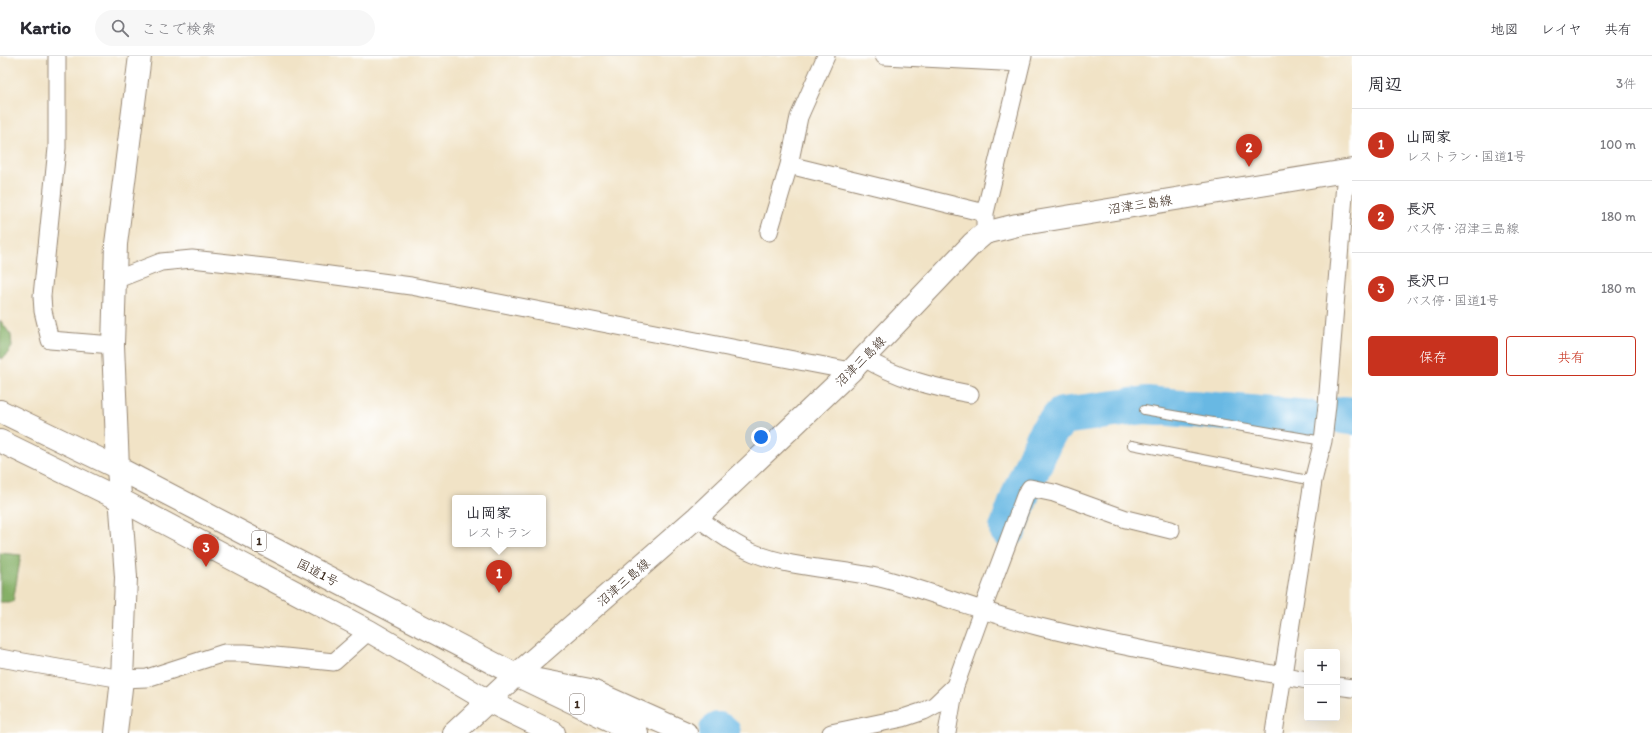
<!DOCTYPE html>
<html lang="ja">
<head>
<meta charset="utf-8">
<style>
  :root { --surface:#fff; --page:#f7f7f7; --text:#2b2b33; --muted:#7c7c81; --line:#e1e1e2; --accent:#c8321e }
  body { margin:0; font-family:Itim,"Klee One",sans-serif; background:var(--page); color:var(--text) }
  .controls { position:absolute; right:12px; bottom:12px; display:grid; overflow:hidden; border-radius:4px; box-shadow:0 4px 16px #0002 }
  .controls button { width:36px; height:36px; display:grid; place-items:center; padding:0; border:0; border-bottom:1px solid var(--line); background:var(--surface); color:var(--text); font:20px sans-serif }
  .you { position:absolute; left:761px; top:381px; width:14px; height:14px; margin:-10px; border:3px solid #fff; border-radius:50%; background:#1a73e8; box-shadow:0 0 0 6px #1a73e833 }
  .badge { display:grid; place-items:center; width:26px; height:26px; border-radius:50%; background:var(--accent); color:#fff; font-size:13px; font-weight:700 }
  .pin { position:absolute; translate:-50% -33px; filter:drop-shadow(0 1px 2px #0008) }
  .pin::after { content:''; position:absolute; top:21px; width:14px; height:12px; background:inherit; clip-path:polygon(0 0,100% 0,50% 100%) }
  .popup { position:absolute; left:452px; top:439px; width:94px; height:52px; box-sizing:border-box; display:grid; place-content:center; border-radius:4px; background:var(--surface); filter:drop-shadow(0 1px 3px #0005); font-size:13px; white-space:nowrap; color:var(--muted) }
  .popup b { font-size:15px; color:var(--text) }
  .popup::after { content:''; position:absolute; left:50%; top:100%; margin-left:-8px; border:8px solid transparent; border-top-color:var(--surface) }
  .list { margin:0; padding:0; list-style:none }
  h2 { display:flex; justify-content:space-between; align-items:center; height:52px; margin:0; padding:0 16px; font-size:17px }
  h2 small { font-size:13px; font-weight:400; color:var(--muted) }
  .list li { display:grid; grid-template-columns:26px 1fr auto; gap:12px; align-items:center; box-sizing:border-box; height:72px; padding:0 16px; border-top:1px solid var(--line) }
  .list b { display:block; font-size:15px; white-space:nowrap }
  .list p { margin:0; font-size:13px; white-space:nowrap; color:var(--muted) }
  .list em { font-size:13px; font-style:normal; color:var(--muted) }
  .actions { display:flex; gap:8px; padding:12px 16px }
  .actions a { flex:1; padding:9px 0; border:1px solid var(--accent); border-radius:4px; text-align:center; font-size:14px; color:var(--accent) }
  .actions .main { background:var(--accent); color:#fff }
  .icon { flex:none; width:22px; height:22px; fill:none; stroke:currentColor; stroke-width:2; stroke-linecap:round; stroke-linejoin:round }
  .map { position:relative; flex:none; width:1352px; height:677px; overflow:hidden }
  header { display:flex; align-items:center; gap:24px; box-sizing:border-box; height:56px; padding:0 20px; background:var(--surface); border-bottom:1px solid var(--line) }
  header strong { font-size:19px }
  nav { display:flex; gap:22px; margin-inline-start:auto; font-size:14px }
  .search { width:280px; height:36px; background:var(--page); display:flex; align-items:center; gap:10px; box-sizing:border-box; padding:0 14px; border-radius:22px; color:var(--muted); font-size:15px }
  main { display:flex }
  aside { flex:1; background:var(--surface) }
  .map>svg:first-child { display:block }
  .forest { fill:#86b067; stroke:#606d42 }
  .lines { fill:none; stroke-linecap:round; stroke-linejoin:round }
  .river { stroke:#68b8e3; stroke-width:38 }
  .lane-casing { stroke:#968672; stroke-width:10 }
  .street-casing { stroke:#968672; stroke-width:19 }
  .secondary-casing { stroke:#968672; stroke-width:24 }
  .highway-casing { stroke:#968672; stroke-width:24 }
  .lane { stroke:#fff; stroke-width:8 }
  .street { stroke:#fff; stroke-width:17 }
  .secondary { stroke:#fff; stroke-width:22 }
  .highway { stroke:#fff; stroke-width:22 }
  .labels { text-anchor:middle; stroke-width:3; stroke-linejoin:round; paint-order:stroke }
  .shield { fill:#fff; stroke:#766a62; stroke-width:1 }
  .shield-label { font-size:12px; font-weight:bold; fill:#3b2a1e }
  .street-label { font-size:13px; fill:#3b2a1e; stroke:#fff }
</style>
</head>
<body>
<header>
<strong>Kartio</strong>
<div class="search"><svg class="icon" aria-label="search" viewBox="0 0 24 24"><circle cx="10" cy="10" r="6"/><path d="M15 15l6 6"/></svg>ここで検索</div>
<nav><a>地図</a><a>レイヤ</a><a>共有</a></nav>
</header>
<main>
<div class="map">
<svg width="1352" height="677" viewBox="0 0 1352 677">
  <rect width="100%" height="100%" fill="#fff"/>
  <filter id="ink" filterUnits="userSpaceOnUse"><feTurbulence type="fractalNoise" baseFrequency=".025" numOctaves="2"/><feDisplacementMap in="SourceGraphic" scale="8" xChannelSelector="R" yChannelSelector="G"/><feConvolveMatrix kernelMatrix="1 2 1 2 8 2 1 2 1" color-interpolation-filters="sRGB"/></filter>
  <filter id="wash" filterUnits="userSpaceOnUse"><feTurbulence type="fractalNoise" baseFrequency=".012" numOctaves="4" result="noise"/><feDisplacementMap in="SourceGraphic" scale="16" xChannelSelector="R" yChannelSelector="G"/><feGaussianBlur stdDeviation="0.9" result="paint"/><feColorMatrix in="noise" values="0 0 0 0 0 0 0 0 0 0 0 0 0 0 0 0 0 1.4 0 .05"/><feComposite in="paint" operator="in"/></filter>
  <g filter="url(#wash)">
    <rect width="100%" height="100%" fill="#f1e3c6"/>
    <!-- forest -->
    <path class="forest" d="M0 264 11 279 12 291 6 300 0 303Z
      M0 497 21 499 13 546H0Z"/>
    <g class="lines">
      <!-- river -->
      <path class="river" d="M1343 359 1352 360
        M1008 473 1022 434 1046 379 1062 360 1146 349 1309 363
        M718 675 722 677"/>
    </g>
  </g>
  <g filter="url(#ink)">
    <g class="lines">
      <!-- lane casing -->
      <g class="lane-casing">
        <path id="lane" d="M1144 354 1323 385
          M1132 389 1313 425"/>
      </g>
      <!-- street casing -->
      <g class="street-casing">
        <path id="street" d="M57 0V92L42 240 43 255 50 284 113 289
          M884 0 1021 7
          M789 109 985 157
          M985 169V157L1023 0
          M769 176 789 109 799 61 826 0
          M115 224 161 206 192 203 292 214 411 230 851 315
          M864 302C897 322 932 331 970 338
          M697 461C715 475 734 489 754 497 795 514 845 512 888 524 941 539 991 559 1044 572 1131 593 1219 609 1307 624
          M0 602 122 623 147 622 224 597H245L334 606 369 575
          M1337 630 1352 632
          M831 677 903 662 924 655 935 649 955 630 982 555 1025 440 1030 432 1054 437 1126 463 1171 474
          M947 677 955 630
          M1274 677 1313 425 1323 385 1327 349 1346 115"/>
      </g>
      <!-- secondary casing -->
      <g class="secondary-casing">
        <path id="secondary" d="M533 623 590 634 686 677
          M116 677 122 623 126 521 118 412 113 289 116 188 140 0
          M454 677 516 619 697 461 851 315 972 188 985 177 1017 169 1352 114"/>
      </g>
      <!-- highway casing -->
      <g class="highway-casing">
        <path id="highway" d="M0 355 118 412 516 619 637 677
          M0 385 121 444 369 575 488 645 554 677"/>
      </g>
      <!-- lane -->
      <use href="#lane" class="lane"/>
      <!-- street -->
      <use href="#street" class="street"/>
      <!-- secondary -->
      <use href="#secondary" class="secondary"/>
      <!-- highway -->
      <use href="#highway" class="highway"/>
    </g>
  </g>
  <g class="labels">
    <!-- shield labels -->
    <g class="shield">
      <rect x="252" y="475" width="14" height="20" rx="3"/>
      <rect x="570" y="638" width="14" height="20" rx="3"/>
    </g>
    <g class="shield-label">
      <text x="259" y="489">1</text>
      <text x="577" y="652">1</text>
    </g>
    <!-- street labels -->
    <g class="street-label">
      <text transform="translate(1140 148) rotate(-9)" y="5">沼津三島線</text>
      <text transform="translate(860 305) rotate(-45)" y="5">沼津三島線</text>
      <text transform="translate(318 516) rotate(27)" y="5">国道1号</text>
      <text transform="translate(623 526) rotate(-41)" y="5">沼津三島線</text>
    </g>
  </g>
</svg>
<div class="controls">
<button>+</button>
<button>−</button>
</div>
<div class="you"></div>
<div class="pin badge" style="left:499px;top:537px">1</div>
<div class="popup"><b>山岡家</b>レストラン</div>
<div class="pin badge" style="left:1249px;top:111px">2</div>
<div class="pin badge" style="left:206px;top:511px">3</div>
</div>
<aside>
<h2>周辺<small>3件</small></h2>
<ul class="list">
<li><span class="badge">1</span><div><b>山岡家</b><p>レストラン · 国道1号</p></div><em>100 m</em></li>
<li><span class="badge">2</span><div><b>長沢</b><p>バス停 · 沼津三島線</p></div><em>180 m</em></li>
<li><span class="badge">3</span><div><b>長沢口</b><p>バス停 · 国道1号</p></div><em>180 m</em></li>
</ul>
<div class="actions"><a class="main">保存</a><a>共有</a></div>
</aside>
</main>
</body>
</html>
